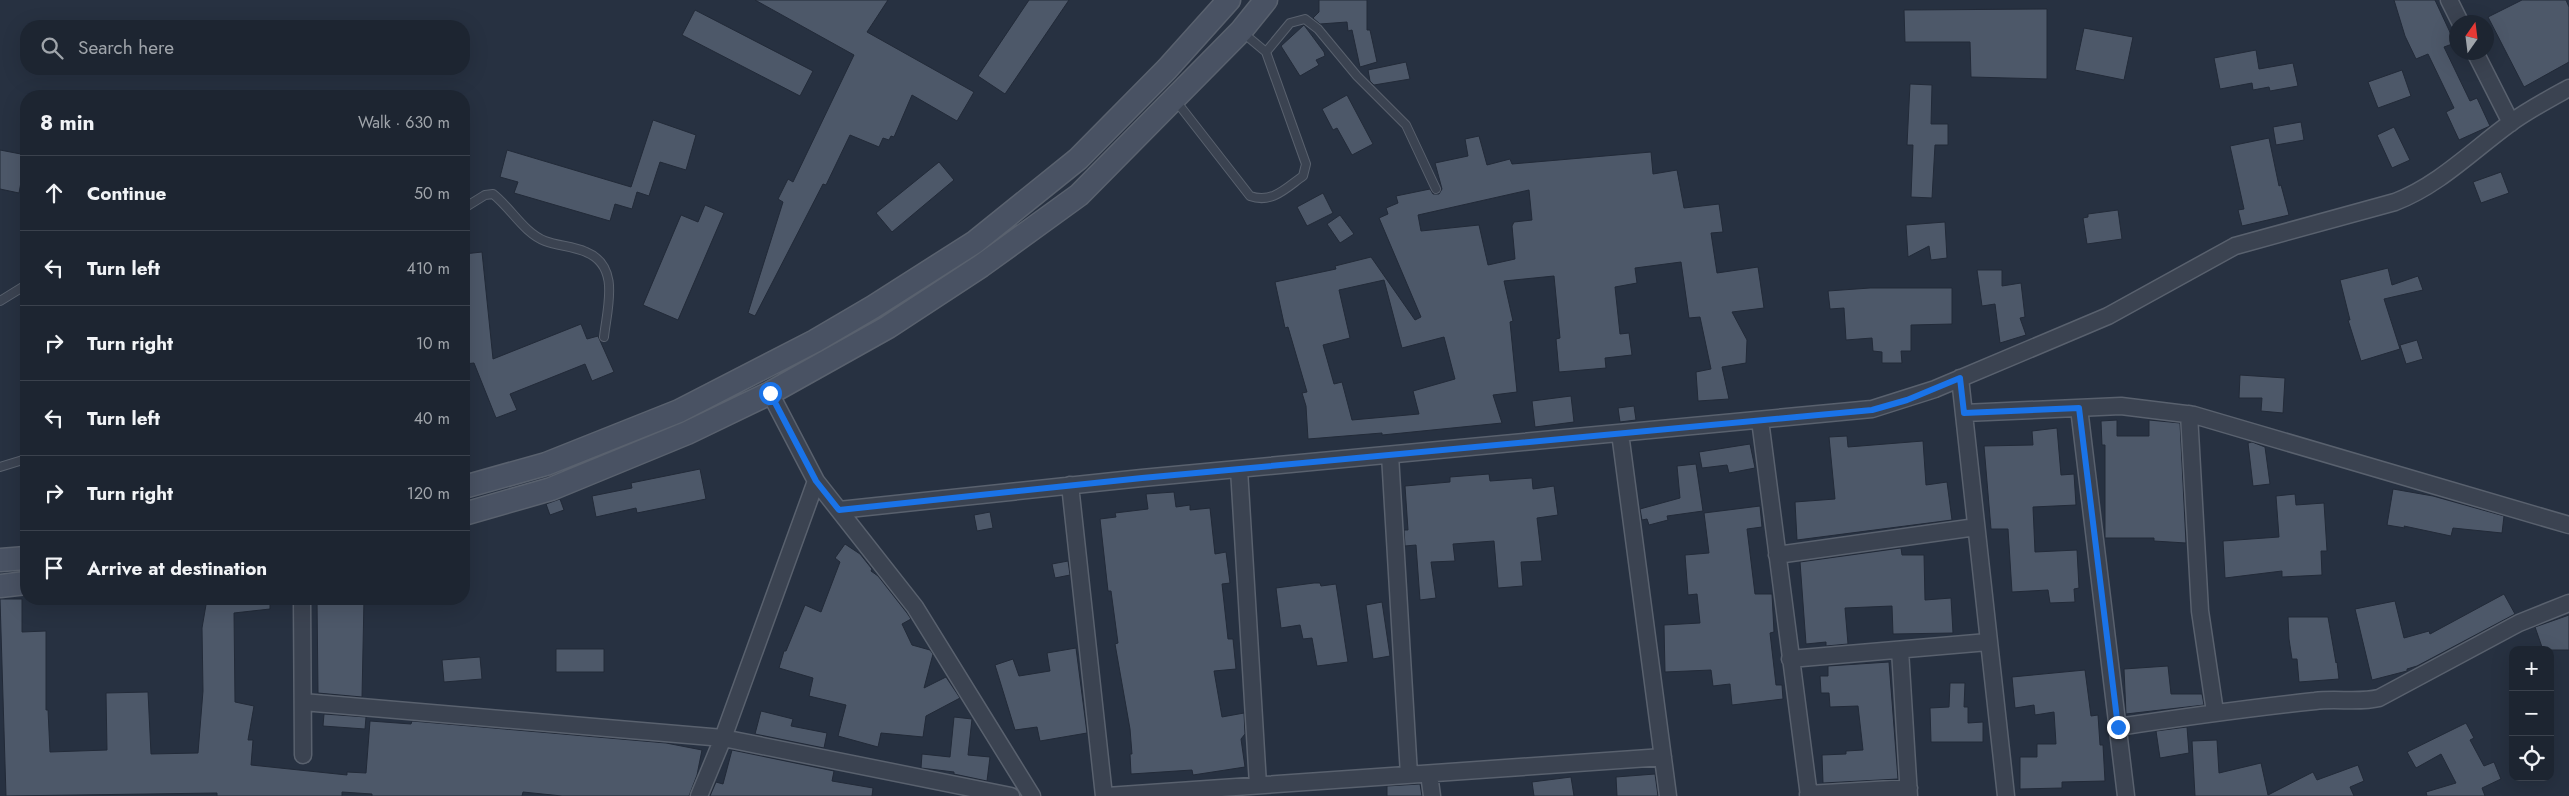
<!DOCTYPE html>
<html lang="en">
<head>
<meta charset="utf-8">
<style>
  :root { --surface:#1d2531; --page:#252d39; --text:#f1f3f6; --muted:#a0a5ab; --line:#3b424d }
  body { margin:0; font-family:Jost,sans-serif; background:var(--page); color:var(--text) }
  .controls { position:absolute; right:15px; bottom:15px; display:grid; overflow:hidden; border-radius:10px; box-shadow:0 5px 20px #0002 }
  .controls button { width:45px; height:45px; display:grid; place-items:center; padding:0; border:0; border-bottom:1px solid var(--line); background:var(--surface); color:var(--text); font:25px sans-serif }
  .compass { position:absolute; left:2449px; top:15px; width:45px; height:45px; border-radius:50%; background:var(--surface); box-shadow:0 5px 20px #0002; rotate:14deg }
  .stop { position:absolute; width:15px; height:15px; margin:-11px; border:4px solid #1a73e8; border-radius:50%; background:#fff }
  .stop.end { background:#1a73e8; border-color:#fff; box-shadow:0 1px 5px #0008 }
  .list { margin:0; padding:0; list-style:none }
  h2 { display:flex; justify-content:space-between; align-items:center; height:65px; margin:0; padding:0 20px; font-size:21px }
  h2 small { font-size:16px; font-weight:400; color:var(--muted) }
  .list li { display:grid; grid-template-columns:32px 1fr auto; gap:15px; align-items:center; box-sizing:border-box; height:75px; padding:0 20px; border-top:1px solid var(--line) }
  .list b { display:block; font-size:19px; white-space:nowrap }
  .list em { font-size:16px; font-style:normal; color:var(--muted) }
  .icon { flex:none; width:28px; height:28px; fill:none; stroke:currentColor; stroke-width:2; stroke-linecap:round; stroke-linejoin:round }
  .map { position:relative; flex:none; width:2569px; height:796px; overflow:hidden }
  .search { position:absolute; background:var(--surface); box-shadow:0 5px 20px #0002; left:20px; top:20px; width:450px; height:55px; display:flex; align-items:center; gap:12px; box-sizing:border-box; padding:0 18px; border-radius:20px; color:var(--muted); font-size:19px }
  .panel { position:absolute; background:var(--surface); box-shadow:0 5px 20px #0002; left:20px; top:90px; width:450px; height:515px; border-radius:20px }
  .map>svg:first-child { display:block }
  .building { fill:#4d5869; stroke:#222a38; fill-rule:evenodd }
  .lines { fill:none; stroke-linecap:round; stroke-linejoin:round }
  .lane-casing { stroke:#59616e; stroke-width:10 }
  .street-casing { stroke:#59616e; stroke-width:19 }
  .secondary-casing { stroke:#59616e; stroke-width:25 }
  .lane { stroke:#3b4351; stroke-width:8 }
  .street { stroke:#3b4351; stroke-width:16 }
  .secondary { stroke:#495263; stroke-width:22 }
  .route { stroke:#1a73e8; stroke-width:6 }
</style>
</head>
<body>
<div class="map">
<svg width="2569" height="796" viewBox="0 0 2569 796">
  <rect width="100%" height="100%" fill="#273141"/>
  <!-- building -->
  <path class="building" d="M755 0H888L867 32 974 92 957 121 912 95 894 137 891 136 889 140 883 138 879 147 850 135 826 185 823 184 755 316 748 313 783 202 778 199 788 179 793 182 854 55Z
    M1029 0H1069L1005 94 978 76Z
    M1319 0H1367V30H1370L1377 62 1360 67 1352 30 1348 31 1347 22 1320 24 1313 18 1319 12Z
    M2394 0H2435L2455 43 2444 47 2470 101 2477 98 2490 126 2459 140 2446 112 2454 108 2428 54 2416 59 2405 36Z
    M2522 0H2566L2569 7V62L2524 87 2488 17Z
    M2047 9V79L1971 77 1970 42H1905L1904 10Z
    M695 10 813 71 800 96 682 35Z
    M1304 25 1324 52 1325 56 1316 60 1319 65 1300 76 1281 46Z
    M2084 28 2133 37 2124 80 2075 70Z
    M2256 50 2259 69 2293 63 2298 86 2270 91 2269 87 2253 90 2252 83 2220 89 2214 58Z
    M1406 62 1410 79 1374 85 1370 81 1368 70Z
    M2402 70 2411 96 2378 108 2368 82Z
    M1910 84 1932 85 1931 124H1948V145H1935L1932 198 1911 197 1913 145H1907Z
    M1347 95 1373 144 1352 155 1337 128 1333 130 1322 109Z
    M653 120 696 135 686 170 660 162 649 196 637 192 632 209 615 204 610 221 514 193 518 182 500 177 507 150 631 187Z
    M2301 122 2304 140 2276 145 2273 127Z
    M2394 127 2410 160 2392 168 2377 135Z
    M1479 136 1487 165 1510 159 1512 164 1651 152 1653 174 1677 170 1684 208 1719 204 1723 232 1711 233 1717 273 1758 267 1764 308 1732 312 1747 340 1746 363 1722 367 1729 399 1698 401 1696 372 1711 369 1700 317 1689 318 1681 262 1635 268 1637 283 1615 287 1620 334 1629 333 1632 355 1605 358 1606 368 1559 372 1556 339 1560 338 1554 276 1504 281 1513 321 1510 322 1517 392 1493 395 1502 423 1382 435V433L1308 439 1306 406 1302 393 1307 392 1288 327 1285 328 1275 282 1336 269 1335 266 1371 257 1415 320 1421 317 1379 218 1388 214 1386 208 1398 203 1396 196 1430 189 1433 194H1439L1442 189 1435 163 1468 156 1465 139ZM1529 190 1532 220 1514 222 1512 226 1515 259 1488 265 1479 225 1421 231 1418 215ZM1384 280 1402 348 1444 337 1455 379 1413 391 1419 414 1352 420 1342 382 1334 384 1323 345 1350 338 1339 290Z
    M2269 138 2279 186 2281 185 2289 215 2242 226 2238 210 2244 209 2230 146Z
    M0 150 26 155 19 193 0 189Z
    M939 162 954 180 892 232 876 213Z
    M2501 172 2509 193 2481 203 2473 182Z
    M1323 193 1333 213 1307 226 1297 207Z
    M705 205 724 213 678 320 643 305 681 215 698 222Z
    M2118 210 2122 239 2087 244 2083 218 2088 217V214Z
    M1340 215 1354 234 1340 243 1327 224Z
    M1945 222 1947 258 1931 260 1929 246 1908 257 1906 225Z
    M482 252 493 359 581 324 587 339 598 336 614 372 592 381 585 364 510 394 517 410 496 418 474 363 464 364V254Z
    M2388 268 2392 285 2418 276 2423 290 2384 299 2400 349 2361 361 2348 320H2350L2340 280Z
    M1977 270H2002V286L2021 283 2025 317 2020 318 2026 335 2000 343 1995 304 1982 306Z
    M1870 288H1952V324L1911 325V351H1901L1902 363H1882V352L1873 351 1872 338 1846 340 1844 308 1830 309 1828 291Z
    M2417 340 2423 359 2406 364 2400 345Z
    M2240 375 2285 378 2283 413 2261 411 2262 398H2239Z
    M1571 396 1574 422 1535 427 1532 401Z
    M1634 406 1636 420 1620 422 1618 408Z
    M2117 420V436H2149V420L2180 423 2186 543 2154 541V538H2105V445H2102L2101 421Z
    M2057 428 2061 475 2074 474 2076 505 2033 507 2035 552 2077 550 2079 588 2074 589 2075 602 2050 603 2048 590 2012 592 2008 529H1991L1984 446 2033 445 2032 431Z
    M1847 436 1848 447 1923 441 1926 485 1947 482 1952 520 1797 540 1795 502 1835 499 1829 437Z
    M2252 442 2265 447 2270 484 2253 486 2248 443Z
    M1750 444 1755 468 1729 473 1727 465 1702 468 1699 452Z
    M1696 464 1703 511 1667 516 1668 520 1649 525 1647 519 1642 520 1640 509 1680 498 1677 466Z
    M700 469 706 499 637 513 636 508 596 517 592 496 632 488 631 483Z
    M1489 474 1490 481 1532 478 1533 489 1554 486 1558 515 1537 518 1542 561 1521 562 1523 586 1498 588 1494 541 1453 544 1455 561 1431 562 1436 598 1420 600 1416 545 1405 546 1404 530H1408L1405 486 1450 482V477Z
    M2393 489 2433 496 2504 516 2502 533 2453 528 2451 536 2404 526 2405 528 2387 525Z
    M1174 492 1176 507 1190 505V510L1210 508 1215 554 1226 552 1230 583 1222 584 1228 639H1233L1236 669 1214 671 1222 717 1244 713 1245 734 1241 739 1245 767 1193 775 1192 770 1131 774 1130 754H1132L1130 729 1115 644 1118 643 1111 591H1108L1100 519 1116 517 1115 513 1148 509 1146 494Z
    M2295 494 2296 505 2324 503 2327 551H2321L2322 575 2282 577V571L2225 578 2223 541 2279 537 2276 496Z
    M560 499 564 510 550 515 546 504Z
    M1760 506 1762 527 1747 529 1755 594H1772L1774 632 1770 633 1776 685H1782L1783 699 1732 705 1730 684 1713 686 1711 670 1665 672 1664 625 1700 623 1697 594 1688 595 1685 555 1709 553 1704 513Z
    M990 512 993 528 977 531 974 515Z
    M845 544 860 554 872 569 871 571 878 576 907 613 911 619 902 624 912 645 930 650 933 654 924 688 946 677 960 698 926 716 923 737 881 733 878 747 838 736 846 705 809 696 813 678 779 668 784 651H786L805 605 821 612 840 562 835 558Z
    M1901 548 1902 555H1924L1925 600 1951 598 1953 633 1893 634 1892 606 1845 608 1848 644 1826 646V642L1806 644 1800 562Z
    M1068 561 1070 575 1055 578 1052 564Z
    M1314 583H1320L1321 586 1336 584 1348 662 1317 666 1312 638 1303 639 1300 625 1281 628 1276 588Z
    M2504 594 2515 614 2417 666 2407 669V671L2372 680 2355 609 2395 601 2404 638 2429 631 2430 634Z
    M0 599H22V632L46 631V710H48L50 752 107 750 106 693 148 692 151 754 198 753 203 691 202 628 207 599H270V609L234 613 235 702 254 706 248 740H253L251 765 347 775V772L366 773 370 721 411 724 412 721 666 743 702 750 697 775 689 796H562L523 792 522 796H372V794L342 792V796H217V793L6 796Z
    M317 599H364L362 697 318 693Z
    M1382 602 1390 656 1373 659 1366 605Z
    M2569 615V650H2543L2535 627Z
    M2288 617H2328L2336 663 2337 662 2339 679 2299 682 2297 659H2292L2289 639Z
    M1076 648 1087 733 1040 741 1037 727 1015 730 995 665 1013 659 1019 676 1050 671 1047 653Z
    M556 649H604V672H556Z
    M480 657 482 679 444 682 442 660Z
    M1889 662 1898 779 1823 783 1822 755 1846 754V751L1863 750 1858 706 1830 707 1829 693H1821L1820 676H1828V666Z
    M2168 666 2171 694H2202L2204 705 2126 714 2124 669Z
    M2085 670 2091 716 2098 715 2100 745H2103L2105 781 2062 782V788L2020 789V757H2037V744H2056L2054 712 2035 715 2034 705 2015 708 2012 677Z
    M1950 683H1965L1964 707H1968V723L1983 722V742H1931L1930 708 1949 707Z
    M761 711 793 719 791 726 827 733 824 748 755 734Z
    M324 714 366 717 365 729 323 726Z
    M954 717 972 719 968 755 990 757 987 781 954 774V772L921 768 922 754 950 757Z
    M2466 723 2474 738 2470 740 2484 766 2494 762 2501 779 2482 788 2485 796H2427L2426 792 2456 783 2441 754 2416 768 2407 752Z
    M2187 727 2189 753 2160 758 2156 731Z
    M2217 740 2219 773 2261 763 2268 795 2313 772 2317 780 2358 765 2364 781 2350 787 2354 796H2195L2192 741Z
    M732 750 834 771 832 781 873 788 872 796H710L716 782 723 784Z
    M1655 774 1658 796H1617L1616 777Z
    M1571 777 1574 796H1534L1532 782Z
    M1420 784 1422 796H1387V786Z"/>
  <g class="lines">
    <!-- lane casing -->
    <g class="lane-casing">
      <path id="lane" d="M1266 52 1290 23 1305 19 1318 29 1357 76 1406 125 1436 189
        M1176 101 1250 196C1272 204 1286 188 1303 176L1306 164 1266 52 1242 32
        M464 208 485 195 493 194C511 208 524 233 545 241 558 246 573 246 586 252 621 266 607 308 604 337
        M0 301 26 285
        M0 467 26 459"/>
    </g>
    <!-- street casing -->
    <g class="street-casing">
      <path id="street" d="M2449 0 2460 22
        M2475 52 2511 123
        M1960 378 2006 796
        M770 393 816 481 915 607 1032 796
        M2079 408 2126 796
        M1964 413 2121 406 2194 415 2569 525
        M2189 414 2200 611 2215 712
        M1760 420 1809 796
        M1620 433 1668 796
        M1390 455 1409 775
        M1239 469 1258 785
        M1070 485 1104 796
        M839 510 1142 478 1872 409 1935 389 2108 316 2235 246 2395 202C2439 185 2472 151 2509 124 2528 110 2549 99 2569 88
        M1777 555 1976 527
        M302 599 303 755
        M1900 650 1909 796
        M1790 659 1988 642
        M303 702 723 738 1011 796
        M2118 727C2184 717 2249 708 2315 701 2336 698 2359 703 2379 698L2519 623 2569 603
        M1429 774 1432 796
        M1808 794 1909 788
        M699 796 723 738 816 481
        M1107 796 1663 757"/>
    </g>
    <!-- secondary casing -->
    <g class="secondary-casing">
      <path id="secondary" d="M464 487 546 464 679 411 815 341 873 307 975 242 1078 159 1167 69 1229 0
        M464 514 551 489 687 433 770 393 888 327 981 266 1079 195 1241 31 1266 0
        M0 560 26 558
        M0 586 26 583"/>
    </g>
    <!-- lane -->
    <use href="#lane" class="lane"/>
    <!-- street -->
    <use href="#street" class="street"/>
    <!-- secondary -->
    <use href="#secondary" class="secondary"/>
  </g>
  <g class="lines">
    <!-- route -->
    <path class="route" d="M770 393 816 481 839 510 1142 478 1872 410 1907 400 1960 378 1964 413 2079 408 2118 727"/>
  </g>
</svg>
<div class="controls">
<button>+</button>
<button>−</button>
<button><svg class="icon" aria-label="locate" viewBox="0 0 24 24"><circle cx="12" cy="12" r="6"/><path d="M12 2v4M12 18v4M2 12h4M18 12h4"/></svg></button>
</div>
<svg class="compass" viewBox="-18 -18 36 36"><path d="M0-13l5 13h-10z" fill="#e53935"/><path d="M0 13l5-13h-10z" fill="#a0a5ab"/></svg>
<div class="stop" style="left:770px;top:393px"></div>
<div class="stop end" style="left:2118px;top:727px"></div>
<div class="search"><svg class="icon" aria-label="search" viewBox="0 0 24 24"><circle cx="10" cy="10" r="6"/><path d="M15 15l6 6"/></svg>Search here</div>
<section class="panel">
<h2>8 min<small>Walk · 630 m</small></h2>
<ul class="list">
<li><svg class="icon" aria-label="ahead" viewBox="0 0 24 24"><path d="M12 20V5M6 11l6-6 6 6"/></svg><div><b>Continue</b></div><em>50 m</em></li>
<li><svg class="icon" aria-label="left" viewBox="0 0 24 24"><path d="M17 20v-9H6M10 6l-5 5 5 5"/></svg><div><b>Turn left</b></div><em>410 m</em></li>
<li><svg class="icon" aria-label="right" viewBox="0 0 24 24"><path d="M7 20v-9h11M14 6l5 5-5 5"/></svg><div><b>Turn right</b></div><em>10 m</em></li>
<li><svg class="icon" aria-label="left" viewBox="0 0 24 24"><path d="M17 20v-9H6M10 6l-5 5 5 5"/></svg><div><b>Turn left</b></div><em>40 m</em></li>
<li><svg class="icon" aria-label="right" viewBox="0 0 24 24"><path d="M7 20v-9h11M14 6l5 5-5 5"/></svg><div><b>Turn right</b></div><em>120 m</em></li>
<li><svg class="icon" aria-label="arrive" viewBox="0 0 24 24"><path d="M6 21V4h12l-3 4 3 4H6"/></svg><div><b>Arrive at destination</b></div></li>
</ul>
</section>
</div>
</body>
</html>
